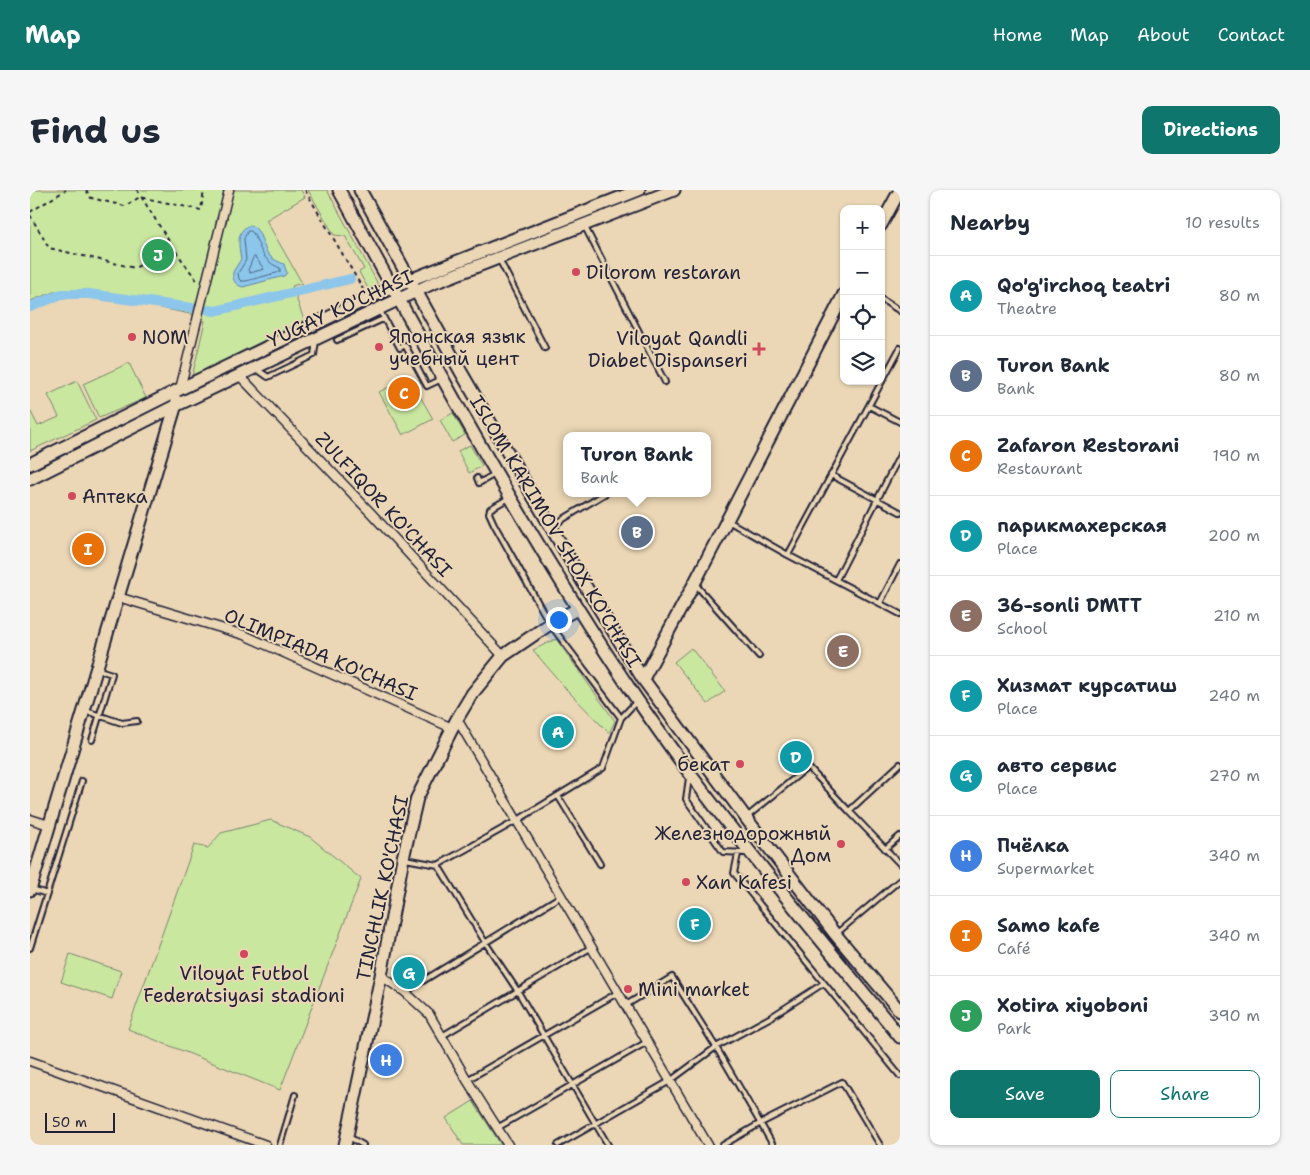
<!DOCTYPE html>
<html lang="en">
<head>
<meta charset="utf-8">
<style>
  :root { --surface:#fff; --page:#f6f6f7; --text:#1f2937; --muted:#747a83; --line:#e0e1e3; --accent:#0f766e }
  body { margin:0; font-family:"Shantell Sans",sans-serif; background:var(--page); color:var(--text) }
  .controls { position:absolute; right:15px; top:15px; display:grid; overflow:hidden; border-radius:10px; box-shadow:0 1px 4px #0004 }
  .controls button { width:45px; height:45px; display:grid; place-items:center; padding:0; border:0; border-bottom:1px solid var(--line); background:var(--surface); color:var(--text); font:25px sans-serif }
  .scale { position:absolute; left:15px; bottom:12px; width:70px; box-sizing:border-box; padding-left:5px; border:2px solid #22223b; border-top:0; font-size:14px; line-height:18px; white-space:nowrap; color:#22223b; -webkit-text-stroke:4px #ebd7b5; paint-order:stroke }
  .you { position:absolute; left:528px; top:429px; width:18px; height:18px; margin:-12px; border:4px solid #fff; border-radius:50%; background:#1a73e8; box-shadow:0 0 0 8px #1a73e833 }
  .badge { display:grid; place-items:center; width:32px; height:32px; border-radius:50%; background:var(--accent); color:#fff; font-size:16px; font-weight:700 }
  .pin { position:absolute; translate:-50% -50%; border:2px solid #fff; box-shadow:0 1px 5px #0006 }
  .popup { position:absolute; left:533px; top:242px; width:148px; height:65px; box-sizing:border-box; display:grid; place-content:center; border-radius:10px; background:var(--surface); filter:drop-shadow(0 1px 4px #0005); font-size:16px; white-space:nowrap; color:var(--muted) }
  .popup b { font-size:19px; color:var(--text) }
  .popup::after { content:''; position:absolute; left:50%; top:100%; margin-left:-10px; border:10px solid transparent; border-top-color:var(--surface) }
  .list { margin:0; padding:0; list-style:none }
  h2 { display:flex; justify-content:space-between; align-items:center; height:65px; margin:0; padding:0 20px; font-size:21px }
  h2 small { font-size:16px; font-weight:400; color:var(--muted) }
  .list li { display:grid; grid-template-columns:32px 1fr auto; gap:15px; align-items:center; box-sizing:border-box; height:80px; padding:0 20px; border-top:1px solid var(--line) }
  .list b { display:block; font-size:19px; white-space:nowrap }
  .list p { margin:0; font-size:16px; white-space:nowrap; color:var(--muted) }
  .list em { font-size:16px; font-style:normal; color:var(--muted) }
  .actions { display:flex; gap:10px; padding:15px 20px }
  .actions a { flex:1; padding:11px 0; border:1px solid var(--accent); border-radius:10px; text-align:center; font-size:18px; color:var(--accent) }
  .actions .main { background:var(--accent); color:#fff }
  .icon { flex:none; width:28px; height:28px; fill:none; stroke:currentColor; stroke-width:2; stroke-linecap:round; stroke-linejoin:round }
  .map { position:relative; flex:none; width:870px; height:955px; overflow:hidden; border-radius:10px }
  header { display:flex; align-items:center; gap:30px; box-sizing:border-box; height:70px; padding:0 25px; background:var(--accent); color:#fff }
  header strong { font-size:24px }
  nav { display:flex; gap:28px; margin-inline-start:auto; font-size:18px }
  .intro { display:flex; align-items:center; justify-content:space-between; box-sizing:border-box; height:120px; padding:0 30px }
  h1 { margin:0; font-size:35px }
  .button { padding:12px 22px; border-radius:10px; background:var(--accent); color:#fff; font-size:18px; font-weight:700 }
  main { display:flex; gap:30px; padding:0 30px }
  aside { flex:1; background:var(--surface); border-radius:10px; box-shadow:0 1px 4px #0004 }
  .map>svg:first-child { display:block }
  .green { fill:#cae79f; stroke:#76846d }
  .water { fill:#8cc6eb; stroke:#6284a5 }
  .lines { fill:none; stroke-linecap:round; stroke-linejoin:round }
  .shore { stroke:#4c6481; stroke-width:1 }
  .canal { stroke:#8cc6eb; stroke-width:10 }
  .lane-casing { stroke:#22223b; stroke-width:8 }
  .street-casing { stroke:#22223b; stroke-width:11 }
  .secondary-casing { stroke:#22223b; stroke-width:15 }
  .path { stroke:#22223b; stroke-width:2; stroke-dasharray:4 4; stroke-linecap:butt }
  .lane { stroke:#ebd7b5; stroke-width:4 }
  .street { stroke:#ebd7b5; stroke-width:8 }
  .secondary { stroke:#ebd7b5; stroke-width:11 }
  .poi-dot { fill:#d1495b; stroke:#ebd7b5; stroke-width:2 }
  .labels { text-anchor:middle; stroke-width:4; stroke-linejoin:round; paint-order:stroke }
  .poi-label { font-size:19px; fill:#22223b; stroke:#ebd7b5; text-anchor:start }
  .street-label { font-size:19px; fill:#22223b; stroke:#ebd7b5 }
</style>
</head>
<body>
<header>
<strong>Map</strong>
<nav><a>Home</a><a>Map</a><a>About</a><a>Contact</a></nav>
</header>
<div class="intro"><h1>Find us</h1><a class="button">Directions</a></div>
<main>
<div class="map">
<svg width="870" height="955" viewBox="0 0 870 955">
  <rect width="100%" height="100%" fill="#ebd7b5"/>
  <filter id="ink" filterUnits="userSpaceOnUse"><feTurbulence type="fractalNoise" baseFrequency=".02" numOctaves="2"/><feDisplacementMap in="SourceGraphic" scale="10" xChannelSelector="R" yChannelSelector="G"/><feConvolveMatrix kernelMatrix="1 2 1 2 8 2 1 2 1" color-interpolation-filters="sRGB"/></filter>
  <g filter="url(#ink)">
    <!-- green -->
    <path class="green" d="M0 0H271L275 7 236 30 272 93 262 96 274 130 162 187 175 131 165 125 106 113 26 101 0 111Z
      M278 0H297L347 92 346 97 340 102 329 82 334 79 315 46 304 45Z
      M99 173 116 208 69 228 53 194Z
      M379 187 403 229 373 245 349 202Z
      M47 191 66 230 0 261V220L8 236 29 227 18 205Z
      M423 223 435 245 422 252 410 230Z
      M440 255 452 276 439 283 428 261Z
      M526 449 585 531 579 543 536 499 503 460Z
      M661 458 695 501 678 514 644 472Z
      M241 630 280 647 331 689 250 900 98 839 164 655 178 658 191 643Z
      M40 764 91 781 82 809 31 792Z
      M443 911 471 955H433L416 928Z"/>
    <!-- water -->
    <path class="water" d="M220 35C233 39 231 57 240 66 244 70 249 72 254 74L257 83 254 86 213 97C205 95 202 90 203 82L211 69C209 58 205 40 220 35Z"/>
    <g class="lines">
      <!-- shore -->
      <path class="shore" d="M218 41H221L223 43C232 60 231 70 250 78V82L216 91H211L209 89 208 83 216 70 214 49Z
        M225 67 234 79 220 83 218 80 223 68Z"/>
      <!-- canal -->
      <path class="canal" d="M0 117 32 104H59L162 118
        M179 120 185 121 320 89"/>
      <!-- lane casing -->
      <g class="lane-casing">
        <path id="lane" d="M555 37 635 192
          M469 69 515 158
          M851 109 870 121
          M350 121 370 158 375 155 397 196 412 189
          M307 150 353 129
          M228 180 238 187 284 165 286 151
          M839 216 870 232
          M801 285 870 322
          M447 288 449 293 465 284
          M698 331 758 365 870 424
          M522 336 576 303
          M758 365 870 158
          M806 390 870 265
          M666 395 729 466
          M850 413 870 374
          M56 521 92 533 107 531
          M591 528 606 512
          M62 550 82 484 69 480
          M870 574 819 621 870 674
          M659 588 656 609 693 662 717 663
          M528 606 570 674
          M718 626 778 577 819 621
          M855 659 870 646
          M708 664 704 683 870 886
          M375 669 408 675 455 752 487 800 578 955
          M408 675 488 630 573 578 591 528 520 434 464 334 459 323 460 319 479 308
          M2 699 17 704
          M807 743 870 690
          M0 758 52 591
          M375 802 531 706
          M596 815 642 787 686 857 743 955
          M412 846 562 757
          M437 890 589 802
          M467 938 617 852
          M319 947 333 955
          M250 955 265 905
          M528 955 640 891 686 857 741 827 794 793
          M693 955 731 933 812 892 850 955"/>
      </g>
      <!-- street casing -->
      <g class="street-casing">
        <path id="street" d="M209 185 341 323 473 466
          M150 199 199 0
          M88 407 214 445 422 538
          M427 529 678 955
          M0 629 19 635
          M351 786 375 802 399 824 437 890 478 955
          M0 871 236 955"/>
      </g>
      <!-- secondary casing -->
      <g class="secondary-casing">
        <path id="secondary" d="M309 0C403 172 496 345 606 508 687 627 780 736 870 847
          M330 0 431 182 554 394 613 489 716 628 805 744 870 821
          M851 35 870 0
          M0 274 150 199 362 97 609 0
          M0 289 147 215 401 94 644 0
          M613 489 664 394 814 104
          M0 700 147 211
          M315 955 351 786 373 668 387 608 427 529 442 504 473 466 520 434 547 419"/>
      </g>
      <!-- path -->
      <path class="path" d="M56 0 61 8 95 16 110 7 171 20 174 0
        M107 0 142 56 168 92
        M275 0 333 99
        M0 22 36 0
        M0 25 19 58 105 78 142 56"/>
      <!-- lane -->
      <use href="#lane" class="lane"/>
      <!-- street -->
      <use href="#street" class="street"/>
      <!-- secondary -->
      <use href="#secondary" class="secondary"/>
    </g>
  </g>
  <!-- markers -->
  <g class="poi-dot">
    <circle cx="546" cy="82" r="5"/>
    <circle cx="102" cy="147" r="5"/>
    <circle cx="349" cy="157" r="5"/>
    <path d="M726.5 151.5h5v5h5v5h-5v5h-5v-5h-5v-5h5z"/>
    <circle cx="42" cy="306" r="5"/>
    <circle cx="710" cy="574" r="5"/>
    <circle cx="811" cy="654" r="5"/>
    <circle cx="656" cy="692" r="5"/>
    <circle cx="214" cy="764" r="5"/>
    <circle cx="598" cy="799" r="5"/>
  </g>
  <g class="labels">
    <!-- poi labels -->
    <g class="poi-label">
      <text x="556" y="89">Dilorom restaran</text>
      <text x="359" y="153">Японская язык<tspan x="359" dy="22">учебный цент</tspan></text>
      <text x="112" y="154">NOM</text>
      <text x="718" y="155" text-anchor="end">Viloyat Qandli<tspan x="718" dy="22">Diabet Dispanseri</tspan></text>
      <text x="52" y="313">Аптека</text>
      <text x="700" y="581" text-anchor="end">бекат</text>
      <text x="801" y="650" text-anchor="end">Железнодорожный<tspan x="801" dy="22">Дом</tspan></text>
      <text x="666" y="699">Xan Kafesi</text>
      <text x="214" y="790" text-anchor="middle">Viloyat Futbol<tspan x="214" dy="22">Federatsiyasi stadioni</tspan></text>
      <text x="608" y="806">Mini market</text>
    </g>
    <!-- street labels -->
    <g class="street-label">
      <text transform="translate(310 118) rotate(-25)" y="7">YUGAY KO'CHASI</text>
      <text transform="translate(354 314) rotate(47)" y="7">ZULFIQOR KO'CHASI</text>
      <text transform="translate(526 341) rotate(59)" y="7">ISLOM KARIMOV SHOX KO'CHASI</text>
      <text transform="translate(291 464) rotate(23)" y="7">OLIMPIADA KO'CHASI</text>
      <text transform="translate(352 698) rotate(-78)" y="7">TINCHLIK KO'CHASI</text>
    </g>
  </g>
</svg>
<div class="controls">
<button>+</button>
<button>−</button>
<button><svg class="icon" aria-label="locate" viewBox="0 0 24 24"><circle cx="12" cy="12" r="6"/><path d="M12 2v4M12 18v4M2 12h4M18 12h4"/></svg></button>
<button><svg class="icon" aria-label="layers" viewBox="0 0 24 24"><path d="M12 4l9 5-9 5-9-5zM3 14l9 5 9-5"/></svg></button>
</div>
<div class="scale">50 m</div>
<div class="you"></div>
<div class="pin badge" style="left:528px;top:542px;background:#0f9aa8">A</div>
<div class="pin badge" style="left:607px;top:342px;background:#5c6f8a">B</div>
<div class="popup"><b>Turon Bank</b>Bank</div>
<div class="pin badge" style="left:374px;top:203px;background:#e8710a">C</div>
<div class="pin badge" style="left:766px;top:567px;background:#0f9aa8">D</div>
<div class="pin badge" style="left:813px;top:461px;background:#8d6e63">E</div>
<div class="pin badge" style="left:665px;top:734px;background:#0f9aa8">F</div>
<div class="pin badge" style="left:379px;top:783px;background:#0f9aa8">G</div>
<div class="pin badge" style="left:356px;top:870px;background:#3f7fe0">H</div>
<div class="pin badge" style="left:58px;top:359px;background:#e8710a">I</div>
<div class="pin badge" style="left:128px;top:65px;background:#2e9e5b">J</div>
</div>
<aside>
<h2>Nearby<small>10 results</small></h2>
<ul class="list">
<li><span class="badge" style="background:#0f9aa8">A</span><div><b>Qo'g'irchoq teatri</b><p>Theatre</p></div><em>80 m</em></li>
<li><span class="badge" style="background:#5c6f8a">B</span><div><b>Turon Bank</b><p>Bank</p></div><em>80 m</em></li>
<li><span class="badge" style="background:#e8710a">C</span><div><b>Zafaron Restorani</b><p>Restaurant</p></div><em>190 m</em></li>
<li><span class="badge" style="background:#0f9aa8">D</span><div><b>парикмахерская</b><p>Place</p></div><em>200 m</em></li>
<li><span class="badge" style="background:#8d6e63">E</span><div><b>36-sonli DMTT</b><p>School</p></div><em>210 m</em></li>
<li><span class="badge" style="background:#0f9aa8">F</span><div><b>Хизмат курсатиш</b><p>Place</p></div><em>240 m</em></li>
<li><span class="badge" style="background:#0f9aa8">G</span><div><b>авто сервис</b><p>Place</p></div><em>270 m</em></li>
<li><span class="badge" style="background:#3f7fe0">H</span><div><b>Пчёлка</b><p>Supermarket</p></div><em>340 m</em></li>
<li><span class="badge" style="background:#e8710a">I</span><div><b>Samo kafe</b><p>Café</p></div><em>340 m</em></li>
<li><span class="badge" style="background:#2e9e5b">J</span><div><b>Xotira xiyoboni</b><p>Park</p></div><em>390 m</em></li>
</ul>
<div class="actions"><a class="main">Save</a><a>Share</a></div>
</aside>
</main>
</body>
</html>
